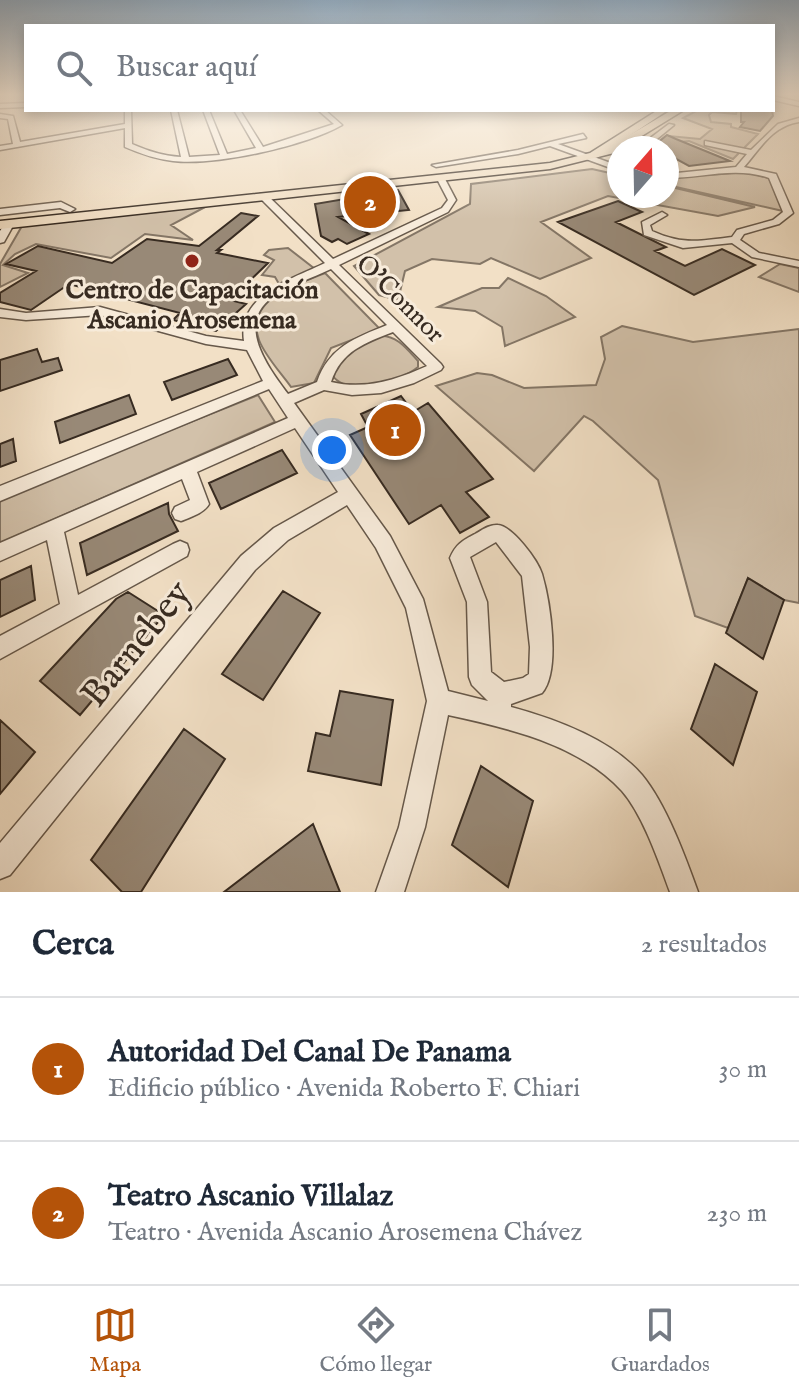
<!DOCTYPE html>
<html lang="es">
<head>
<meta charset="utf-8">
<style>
  :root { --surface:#fff; --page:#f6f6f7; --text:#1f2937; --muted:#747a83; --line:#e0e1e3; --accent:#b45309 }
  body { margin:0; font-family:"IM FELL English",serif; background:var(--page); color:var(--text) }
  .compass { position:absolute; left:607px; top:136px; width:72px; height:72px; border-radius:50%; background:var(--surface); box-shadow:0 4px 12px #0003; rotate:20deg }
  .you { position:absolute; left:332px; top:450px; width:28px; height:28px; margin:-20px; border:6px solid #fff; border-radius:50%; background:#1a73e8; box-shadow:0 0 0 12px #1a73e833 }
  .badge { display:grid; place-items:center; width:52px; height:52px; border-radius:50%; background:var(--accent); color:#fff; font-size:26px; font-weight:700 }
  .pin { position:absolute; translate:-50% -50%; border:4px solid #fff; box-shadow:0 2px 8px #0006 }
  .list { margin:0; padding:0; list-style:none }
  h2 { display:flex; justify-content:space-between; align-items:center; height:104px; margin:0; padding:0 32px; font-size:34px }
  h2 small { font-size:26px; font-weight:400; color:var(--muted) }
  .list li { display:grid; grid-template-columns:52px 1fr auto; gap:24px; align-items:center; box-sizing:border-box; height:144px; padding:0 32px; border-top:2px solid var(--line) }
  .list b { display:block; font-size:30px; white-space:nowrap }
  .list p { margin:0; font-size:26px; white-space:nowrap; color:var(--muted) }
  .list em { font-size:26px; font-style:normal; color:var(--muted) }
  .icon { flex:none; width:44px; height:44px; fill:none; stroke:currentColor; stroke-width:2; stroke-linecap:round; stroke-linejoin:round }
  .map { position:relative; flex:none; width:799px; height:892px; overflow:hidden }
  .search { position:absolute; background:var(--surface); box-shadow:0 4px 12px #0003; left:24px; right:24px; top:24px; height:88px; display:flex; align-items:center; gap:20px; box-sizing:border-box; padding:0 28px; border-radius:0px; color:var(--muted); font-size:30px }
  .sheet { height:392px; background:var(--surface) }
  nav { display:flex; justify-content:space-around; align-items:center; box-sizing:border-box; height:112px; border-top:2px solid var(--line); background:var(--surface); font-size:22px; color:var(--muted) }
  nav a { display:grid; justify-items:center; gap:4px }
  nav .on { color:var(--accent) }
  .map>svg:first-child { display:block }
  .green { fill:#d2c1aa; stroke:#847666; stroke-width:2 }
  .building { fill:#988977; stroke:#372b21; stroke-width:2 }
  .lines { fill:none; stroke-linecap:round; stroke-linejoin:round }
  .minor-casing { stroke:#66584a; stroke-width:3 }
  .major-casing { stroke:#372b21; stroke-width:3 }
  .highway-casing { stroke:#372b21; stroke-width:3 }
  .minor { fill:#f7ebda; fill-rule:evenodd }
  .major { fill:#f2e0c6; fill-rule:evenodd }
  .highway { fill:#f2e0c6; fill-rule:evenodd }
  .poi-dot { fill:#8f2418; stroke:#f7ebda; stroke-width:3 }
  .labels { text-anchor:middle; stroke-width:6; stroke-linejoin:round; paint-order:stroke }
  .far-poi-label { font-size:26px; font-weight:bold; fill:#372b21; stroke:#f7ebda }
  .far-street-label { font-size:26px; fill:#372b21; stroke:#f7ebda }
  .near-street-label { font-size:38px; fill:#372b21; stroke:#f7ebda }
</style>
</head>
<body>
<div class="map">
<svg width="799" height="892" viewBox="0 0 799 892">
  <rect width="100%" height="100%" fill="#f2e0c6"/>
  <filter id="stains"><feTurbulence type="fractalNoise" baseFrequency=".0025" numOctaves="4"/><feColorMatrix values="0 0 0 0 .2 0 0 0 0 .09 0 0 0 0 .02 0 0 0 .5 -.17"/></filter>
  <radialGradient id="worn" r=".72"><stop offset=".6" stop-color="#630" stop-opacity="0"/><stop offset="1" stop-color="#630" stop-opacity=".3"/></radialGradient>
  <!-- green -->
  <path class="green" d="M698 110H737L736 114 712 112 709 115 711 122 731 124V127L758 134 733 159 689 141 661 144 669 136 700 139 712 129 683 118Z
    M592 169 619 175V196H667V186L755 207 718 216 608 196 541 222 591 258 540 279 491 258 480 264 432 259 405 271 398 300 379 295 354 266 470 204 471 184Z
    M745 172 769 178 783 211 667 185V178Z
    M207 206 171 225 193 240 145 234 111 258 36 244 15 254 3 265 28 273 0 287V264L22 226Z
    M288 248 315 269 279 284 275 277 262 275 274 260 264 255 269 250Z
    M780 264 799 268V292L759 277Z
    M325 273 380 329 331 348 314 383 291 387C281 373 265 356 259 340 244 299 298 284 325 273Z
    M508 278 546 296 575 317 505 346 502 327 475 311 438 307 482 288H499Z
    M622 326 693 342 799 329V603L784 600 748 578 728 628 695 616 658 480 593 421 584 416 534 471 436 386 477 373 492 375 524 388 596 385 605 359 601 337Z
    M380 336C397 335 407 349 418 361V367C400 382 348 398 332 375L342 355Z
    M258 395 275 422 0 543V498Z"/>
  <!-- building -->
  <path class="building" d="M741 110H772L773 116 760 131 740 127 744 122H741Z
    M667 135 676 139 730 161 689 166 667 154V148H651Z
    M398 190 409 210 338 217 369 234 347 244 338 239 332 242 321 236 315 204Z
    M618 201 642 212 616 222 666 247 655 251 685 266 722 249 755 265 694 295 558 222Z
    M241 213 258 216 217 250H221L217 253 268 263 230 300 246 304 216 331 173 320 180 313 69 284 31 310 0 302V293L36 271 6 264 38 246 112 263 147 239 199 246Z
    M37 349 42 362 58 358 62 370 0 391V360Z
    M228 359 237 375 172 400 164 382Z
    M129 395 136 414 60 443 55 422Z
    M401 396 413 412 428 403 493 479 466 492 489 517 460 533 441 505 409 524 350 435 368 427 361 414Z
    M13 439 16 461 0 467V444Z
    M282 450 297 473 221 509 209 483Z
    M168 503 169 514 178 531 87 575 80 543Z
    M31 566 35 600 0 617V580Z
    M748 578 784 600 763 659 726 633Z
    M283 591 320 613 263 700 222 674Z
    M128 592 164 615 80 715 40 681 116 599Z
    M715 664 757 692 733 765 691 729Z
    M340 691 393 700 381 785 308 771 316 733 330 736Z
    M0 720 35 752 0 794Z
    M184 729 225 759 141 892H122L91 860Z
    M481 766 533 801 508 887 452 845Z
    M313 824 340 892H224Z"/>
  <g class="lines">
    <!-- minor casing -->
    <g class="minor-casing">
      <path id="minor" d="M773 96 799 102V106L773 100Z
        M26 103V107L0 108V104Z
        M125 110H131L132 144C148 151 163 156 181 157L171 110H177L189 157 220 155 203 110H209L227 154 256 148 234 110H240L263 147 334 124 318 110H325L342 125C305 146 216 166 173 161 156 159 141 154 125 147V128L0 150V146L13 144 8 119 0 118V114L13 116 20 142 125 124Z
        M799 118V122C772 126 760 149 744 167L776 174 793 213 779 224 744 234 740 240 759 253 799 261V267L752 257 732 243 683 248 644 235 642 222 662 212 667 215 650 225 652 231C683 245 699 241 732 237L737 230 773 220 783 212 769 178C736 166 702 178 667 178V174L736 167 747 154 705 145V141L751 150 778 124Z
        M669 124 674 125 646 148H637Z
        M583 134 586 138 558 144 619 166V171L550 146 518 154 436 167 432 165 518 150Z
        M441 177 445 179 456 200 448 212 339 265 441 364 443 367 441 370 414 383 381 393 352 395 324 390 294 403 390 536 423 599 448 691 488 701 472 685 469 677 467 602 450 558C456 544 462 541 475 534 482 530 490 524 498 525 512 526 538 560 542 574 550 601 561 671 542 693L511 704V707C555 719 611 739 642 775 666 804 685 856 698 892H670C659 862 643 815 622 791 579 744 508 728 448 715L425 827 404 892H376L399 827 427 701 406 608 376 548 347 505 288 540 255 570 10 875 0 879V843L241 556 274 528 338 492 295 428 197 472 209 504C204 513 191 517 181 521L175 519 172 513 175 507 190 500 182 479 64 532 78 595 173 544 180 541 187 544 189 550 187 556 0 659V636L60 604 47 540 0 561V543L288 418 269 389 0 501V486L263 381 247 350 206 344 100 315 26 320 0 317V309L26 313 100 307 206 336 244 341C237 295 292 279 325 263L260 198V194H266L333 259 442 208 448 200 437 179ZM331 269 387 325C355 338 329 347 317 382L288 394C268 367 234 323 274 296 291 285 312 278 331 269ZM393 332 427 366C396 380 365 390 331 382 341 351 365 343 393 332ZM496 542 522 576 530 647 529 674 523 678 504 682 491 672 487 602 470 557Z
        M61 202 75 209 70 212 60 208 0 215V209Z
        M6 222 14 224 4 242 0 243V231Z"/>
    </g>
    <!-- major casing -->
    <g class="major-casing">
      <path id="major" d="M658 110H668L598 157 550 169 0 229V221L550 163 590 153Z"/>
    </g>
    <!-- highway casing -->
    <g class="highway-casing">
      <path id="highway" d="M672 110H684L614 153 594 158 588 155 606 149Z"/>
    </g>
    <!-- minor -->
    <use href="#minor" class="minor"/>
    <!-- major -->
    <use href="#major" class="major"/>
    <!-- highway -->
    <use href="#highway" class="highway"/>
  </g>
  <!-- sky -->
  <linearGradient id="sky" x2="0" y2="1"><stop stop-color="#92adc4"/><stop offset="0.43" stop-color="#f9f1e5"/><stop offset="1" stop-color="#f9f1e5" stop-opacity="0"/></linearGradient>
  <rect width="799" height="219" fill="url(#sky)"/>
  <!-- markers -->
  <circle class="poi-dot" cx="192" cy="261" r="8"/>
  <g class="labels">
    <!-- far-poi labels -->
    <g class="far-poi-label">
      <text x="192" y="298">Centro de Capacitación<tspan x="192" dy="30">Ascanio Arosemena</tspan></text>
    </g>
    <!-- far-street labels -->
    <g class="far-street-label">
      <text transform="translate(401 298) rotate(45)" y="9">O'Connor</text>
    </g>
    <!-- near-street labels -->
    <g class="near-street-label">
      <text transform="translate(135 643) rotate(-51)" y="13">Barnebey</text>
    </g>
  </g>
  <rect width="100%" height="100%" filter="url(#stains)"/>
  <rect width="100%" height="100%" fill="url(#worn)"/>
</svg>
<svg class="compass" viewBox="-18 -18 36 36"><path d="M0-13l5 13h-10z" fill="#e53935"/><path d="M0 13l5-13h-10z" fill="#747a83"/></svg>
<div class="you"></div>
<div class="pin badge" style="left:395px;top:430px">1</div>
<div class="pin badge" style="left:370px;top:202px">2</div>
<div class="search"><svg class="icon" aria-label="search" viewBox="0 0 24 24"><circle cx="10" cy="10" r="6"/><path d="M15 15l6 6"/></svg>Buscar aquí</div>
</div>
<section class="sheet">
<h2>Cerca<small>2 resultados</small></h2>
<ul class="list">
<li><span class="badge">1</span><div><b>Autoridad Del Canal De Panama</b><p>Edificio público · Avenida Roberto F. Chiari</p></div><em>30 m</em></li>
<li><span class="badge">2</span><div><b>Teatro Ascanio Villalaz</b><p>Teatro · Avenida Ascanio Arosemena Chávez</p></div><em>230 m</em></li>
</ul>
</section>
<nav>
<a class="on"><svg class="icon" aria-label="map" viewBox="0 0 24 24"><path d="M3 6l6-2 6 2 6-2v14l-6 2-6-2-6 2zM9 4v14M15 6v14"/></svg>Mapa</a>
<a><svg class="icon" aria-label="directions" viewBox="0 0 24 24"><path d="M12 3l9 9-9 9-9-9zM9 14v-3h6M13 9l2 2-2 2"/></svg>Cómo llegar</a>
<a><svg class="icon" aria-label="saved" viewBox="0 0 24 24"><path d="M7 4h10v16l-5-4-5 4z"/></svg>Guardados</a>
</nav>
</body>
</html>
